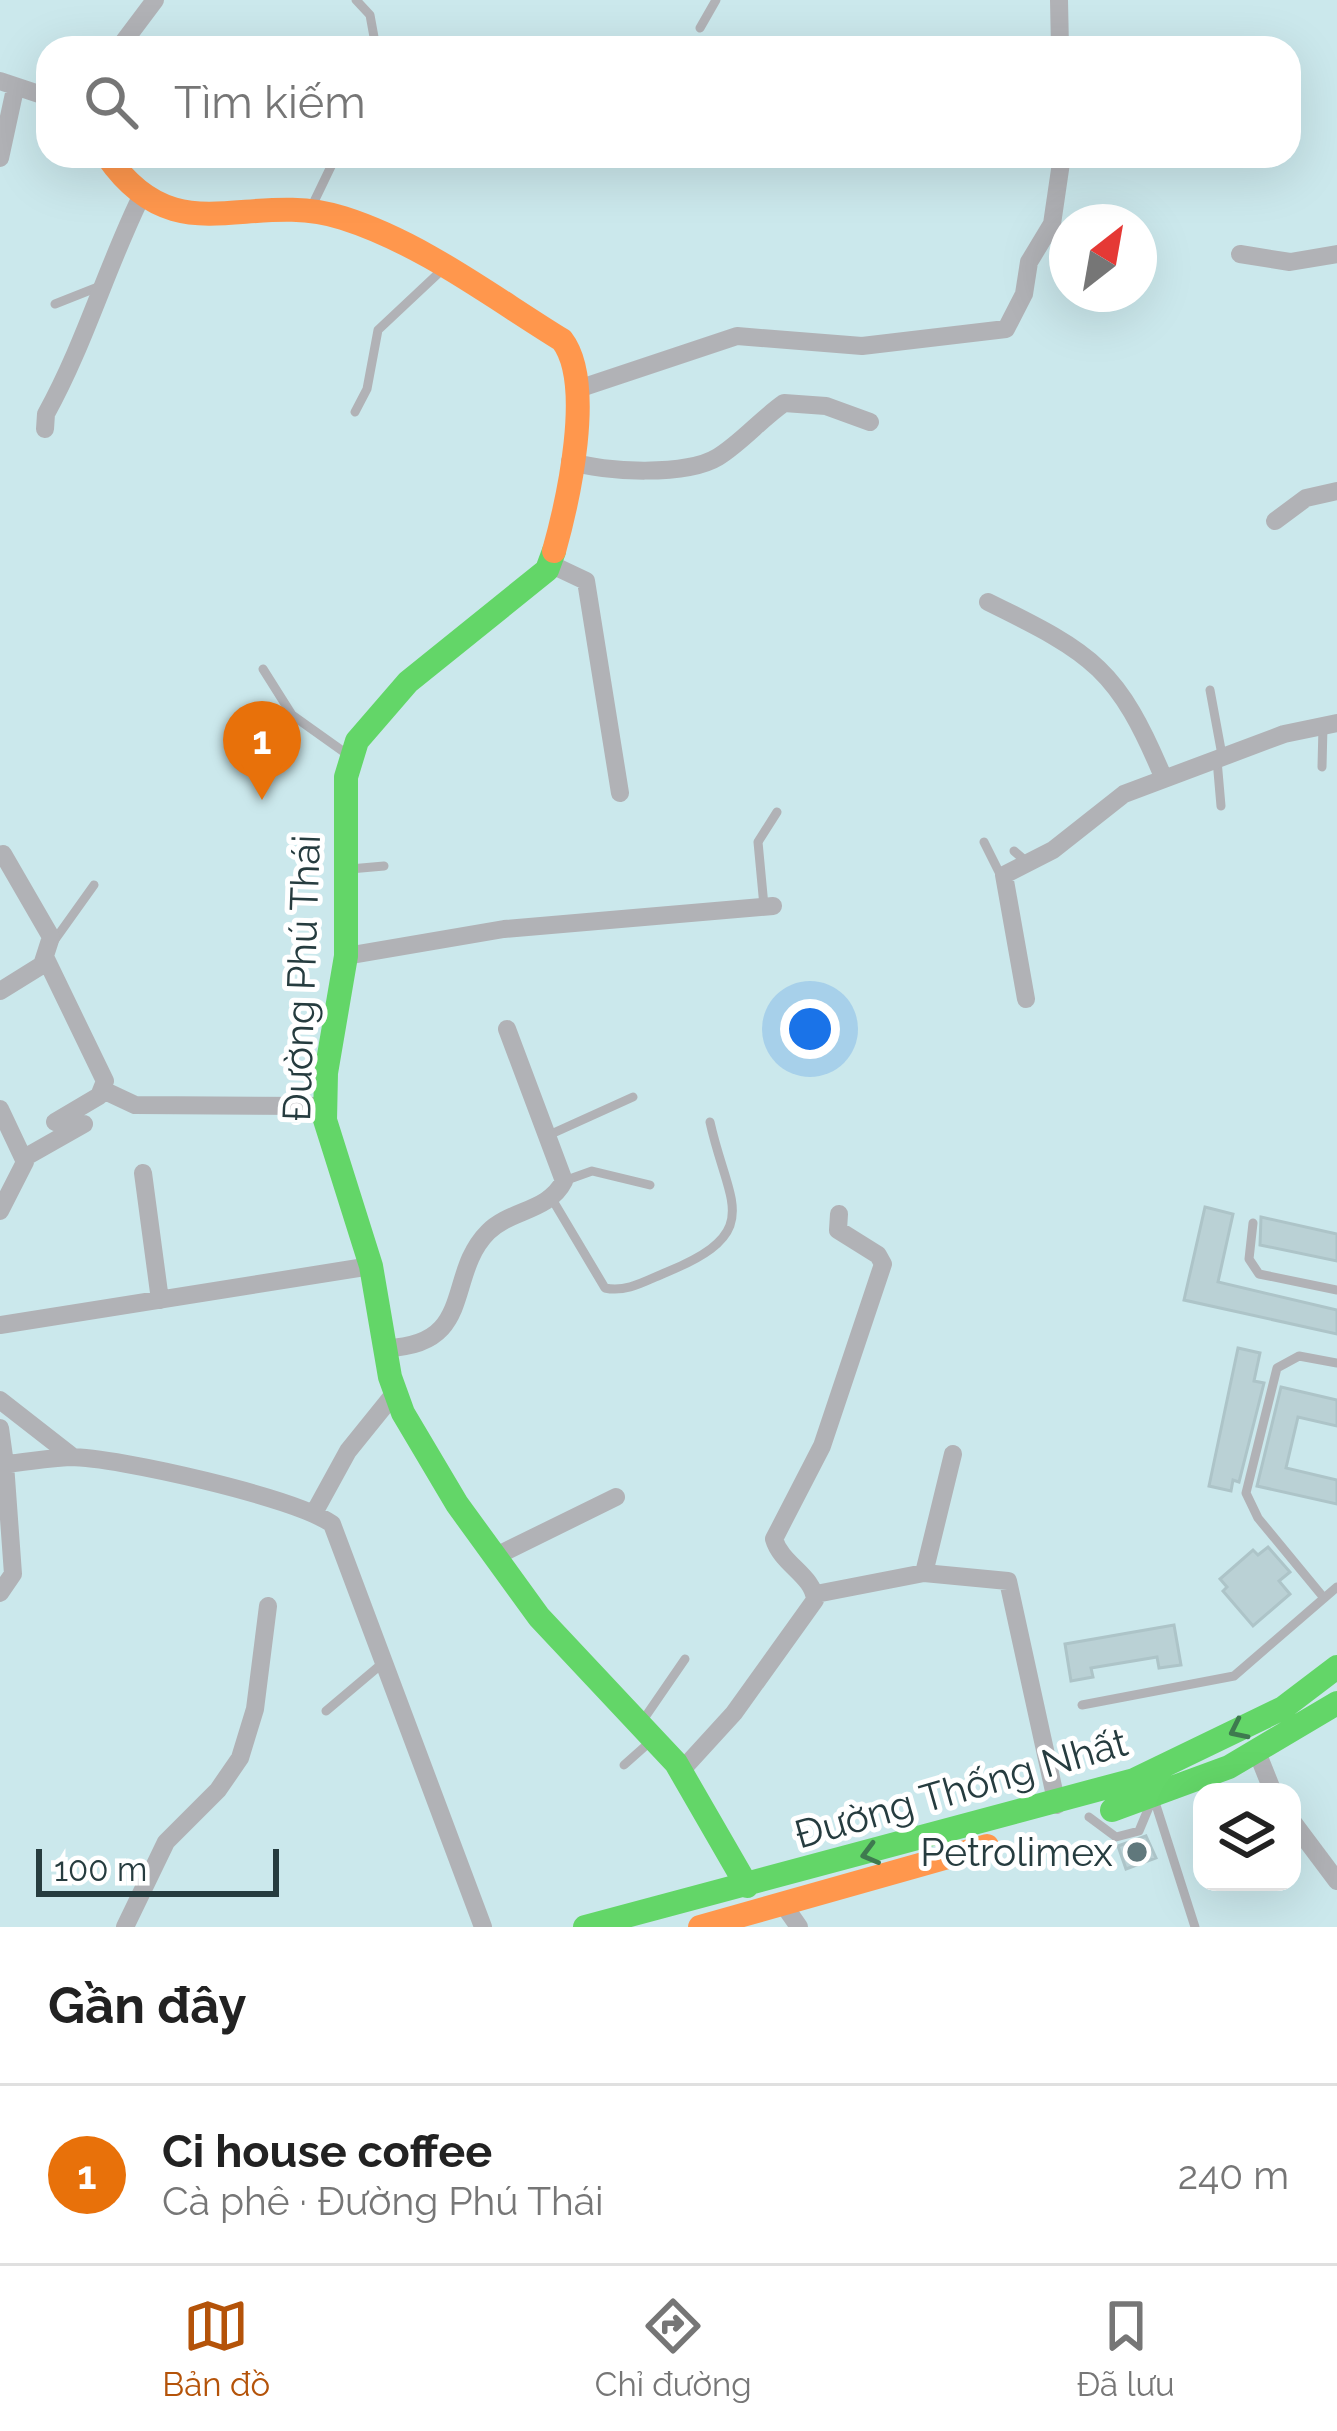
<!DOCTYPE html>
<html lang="vi">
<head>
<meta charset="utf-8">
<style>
  :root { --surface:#fff; --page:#f6f6f6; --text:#222; --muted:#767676; --line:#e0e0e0; --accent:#b45309 }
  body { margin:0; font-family:Raleway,sans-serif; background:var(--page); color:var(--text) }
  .controls { position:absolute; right:36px; bottom:36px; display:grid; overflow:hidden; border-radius:24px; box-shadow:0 12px 48px #0002 }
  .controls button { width:108px; height:108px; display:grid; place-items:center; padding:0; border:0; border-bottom:3px solid var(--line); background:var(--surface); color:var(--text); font:60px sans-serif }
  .compass { position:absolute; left:1049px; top:204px; width:108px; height:108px; border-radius:50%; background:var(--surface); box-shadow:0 12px 48px #0002; rotate:31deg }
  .scale { position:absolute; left:36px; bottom:30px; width:243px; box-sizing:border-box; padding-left:12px; border:6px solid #263c3f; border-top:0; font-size:33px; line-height:42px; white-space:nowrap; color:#263c3f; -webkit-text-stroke:9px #fff; paint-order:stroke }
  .you { position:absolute; left:810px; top:1029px; width:42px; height:42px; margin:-30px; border:9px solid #fff; border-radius:50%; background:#1a73e8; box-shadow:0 0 0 18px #1a73e833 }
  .badge { display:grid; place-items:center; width:78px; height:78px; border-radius:50%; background:var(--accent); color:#fff; font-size:39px; font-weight:700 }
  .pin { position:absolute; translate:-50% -99px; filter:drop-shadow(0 3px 6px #0008) }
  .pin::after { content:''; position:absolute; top:63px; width:42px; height:36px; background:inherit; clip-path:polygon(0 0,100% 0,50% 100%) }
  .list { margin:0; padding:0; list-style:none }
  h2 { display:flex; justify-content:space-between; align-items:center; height:156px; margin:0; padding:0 48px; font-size:51px }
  h2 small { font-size:39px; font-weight:400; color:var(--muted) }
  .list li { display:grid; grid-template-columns:78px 1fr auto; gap:36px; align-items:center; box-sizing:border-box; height:180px; padding:0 48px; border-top:3px solid var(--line) }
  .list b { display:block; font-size:45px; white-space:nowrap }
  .list p { margin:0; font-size:39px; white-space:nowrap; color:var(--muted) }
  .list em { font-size:39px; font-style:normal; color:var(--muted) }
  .icon { flex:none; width:66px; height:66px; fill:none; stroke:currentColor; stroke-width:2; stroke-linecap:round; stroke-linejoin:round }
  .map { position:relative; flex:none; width:1337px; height:1927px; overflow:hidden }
  .search { position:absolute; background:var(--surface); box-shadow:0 12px 48px #0002; left:36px; right:36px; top:36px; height:132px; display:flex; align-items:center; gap:30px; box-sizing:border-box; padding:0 42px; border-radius:36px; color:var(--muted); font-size:45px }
  .sheet { height:336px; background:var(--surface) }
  nav { display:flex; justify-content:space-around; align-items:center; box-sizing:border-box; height:168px; border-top:3px solid var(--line); background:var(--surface); font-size:33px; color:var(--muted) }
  nav a { display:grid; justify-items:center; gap:6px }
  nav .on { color:var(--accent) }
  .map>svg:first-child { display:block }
  .building { fill:#bad1d5; stroke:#adc4c8; stroke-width:3 }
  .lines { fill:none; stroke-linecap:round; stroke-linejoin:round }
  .lane { stroke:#b1b2b6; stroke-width:9 }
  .street { stroke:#b1b2b6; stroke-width:18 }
  .fast { stroke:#63d668; stroke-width:24 }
  .slow { stroke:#ff974d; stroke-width:24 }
  .oneway { stroke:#3e7a4f }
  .poi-dot { fill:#60787c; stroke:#fff; stroke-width:4.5 }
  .labels { text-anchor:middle; stroke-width:10; stroke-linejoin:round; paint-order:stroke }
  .street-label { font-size:39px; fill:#263c3f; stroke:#fff }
  .poi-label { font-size:39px; fill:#263c3f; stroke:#fff; text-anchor:end }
</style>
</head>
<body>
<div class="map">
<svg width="1337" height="1927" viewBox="0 0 1337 1927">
  <rect width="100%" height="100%" fill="#cbe8ec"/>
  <!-- building -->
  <path class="building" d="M1205 1207 1233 1214 1218 1282 1337 1310V1334L1184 1300Z
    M1261 1217 1337 1234V1261L1260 1245Z
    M1238 1348 1260 1353 1254 1381 1264 1383 1239 1482 1233 1480 1231 1491 1209 1486Z
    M1281 1387 1337 1400V1426L1298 1417 1286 1468 1337 1480V1504L1257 1486Z
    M1268 1547 1290 1572 1279 1581 1290 1594 1253 1626 1223 1591 1227 1587 1220 1579 1253 1550 1258 1555Z
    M1174 1625 1181 1665 1159 1668 1157 1657 1091 1668 1093 1677 1071 1681 1065 1644Z
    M1146 1836 1156 1858 1126 1869 1118 1846Z"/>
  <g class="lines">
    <!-- lane -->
    <path class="lane" d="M356 0 370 15 376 48
      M700 28 716 0
      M310 210 336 156
      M55 304 98 287
      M355 412 367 389 378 330 443 269
      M263 669 292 715 351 757
      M1210 690 1222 755
      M1217 760 1221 806
      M1322 767 1323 726
      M984 842 1002 878
      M1014 851 1029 864
      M350 869 384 866
      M764 906 758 842 777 812
      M54 941 94 885
      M549 1135 633 1097
      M564 1181 592 1171 650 1185
      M552 1199 605 1288C627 1293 647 1280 667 1272 766 1231 728 1204 710 1122
      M1253 1223 1249 1259 1259 1274 1337 1290
      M1324 1598 1258 1518 1246 1493 1277 1368 1299 1356 1337 1363
      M1082 1705 1234 1676 1337 1587
      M326 1711 384 1662
      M641 1723 685 1659
      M624 1765 651 1741
      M1155 1802 1195 1927
      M1089 1817 1116 1837 1139 1831 1149 1807"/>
    <!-- street -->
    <path class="street" d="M1059 0 1060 48
      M119 48 155 0
      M0 81 48 97
      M0 158 15 89
      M1240 254 1290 262 1337 254
      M575 390 737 336 862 346 1006 329 1024 294 1029 262 1052 224 1062 156
      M45 429 46 414C84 345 105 272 139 201
      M570 461C604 473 687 476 718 457 742 442 761 419 784 403L826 406 870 422
      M1275 521 1306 498 1337 491
      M550 564 586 581 620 793
      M988 602C1094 654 1118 669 1164 779
      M346 956 504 929 773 906
      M46 959 105 1081 99 1096 55 1122
      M0 991 42 965 51 937 3 854
      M1026 999 1004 875 1053 850 1124 794 1284 734 1337 723
      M103 1090 135 1105 324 1106
      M0 1109 25 1162 0 1211
      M24 1158 84 1124
      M143 1173 160 1300
      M0 1325 371 1266
      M387 1348C476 1345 445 1275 488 1232 511 1209 548 1212 564 1181L507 1029
      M0 1400 73 1457
      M0 1428 5 1464C27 1462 49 1458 70 1457 117 1457 297 1498 332 1524L483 1927
      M314 1513 348 1451 394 1394
      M496 1556 616 1497
      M924 1573 1008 1581 1057 1805
      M0 1593 13 1574 5 1464
      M816 1594 924 1573 953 1454
      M1257 1752 1273 1792
      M681 1771 734 1713 815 1600C814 1576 781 1564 774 1539L822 1446 883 1264 878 1255 838 1230 839 1214
      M1292 1821 1337 1881
      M783 1904 799 1927
      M125 1927 166 1842 218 1790 240 1758 255 1709 268 1606"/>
    <!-- fast -->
    <path class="fast" d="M554 551 547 570 408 682 357 741 346 777V956L326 1073 325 1120 371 1266 390 1377 403 1413 457 1504 539 1617 676 1763 747 1886
      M1112 1810 1229 1767 1337 1703
      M585 1927 1134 1780 1283 1708 1337 1667"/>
    <!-- slow -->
    <path class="slow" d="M107 156C177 257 248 188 343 218 422 243 492 297 562 340 595 383 568 501 554 551
      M700 1927 987 1846"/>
  </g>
  <!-- one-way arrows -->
  <defs><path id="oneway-chevron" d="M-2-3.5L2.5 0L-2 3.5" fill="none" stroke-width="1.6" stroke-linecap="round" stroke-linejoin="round" transform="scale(3)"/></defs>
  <g class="oneway">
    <use href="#oneway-chevron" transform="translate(1238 1730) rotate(154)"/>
    <use href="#oneway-chevron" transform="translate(870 1854) rotate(165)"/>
  </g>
  <!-- markers -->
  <circle class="poi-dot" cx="1137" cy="1852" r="12"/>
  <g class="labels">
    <!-- street labels -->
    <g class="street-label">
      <text transform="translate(301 978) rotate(-88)" y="14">Đường Phú Thái</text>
      <text transform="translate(961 1788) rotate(-16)" y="14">Đường Thống Nhất</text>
    </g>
    <!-- poi labels -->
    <g class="poi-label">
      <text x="1113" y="1866">Petrolimex</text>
    </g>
  </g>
</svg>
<div class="controls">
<button><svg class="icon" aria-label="layers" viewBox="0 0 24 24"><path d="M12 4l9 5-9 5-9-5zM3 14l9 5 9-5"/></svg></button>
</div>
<svg class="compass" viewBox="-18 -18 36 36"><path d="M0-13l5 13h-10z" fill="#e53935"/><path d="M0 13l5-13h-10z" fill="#767676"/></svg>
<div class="scale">100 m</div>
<div class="you"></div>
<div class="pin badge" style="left:262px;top:800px;background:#e8710a">1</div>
<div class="search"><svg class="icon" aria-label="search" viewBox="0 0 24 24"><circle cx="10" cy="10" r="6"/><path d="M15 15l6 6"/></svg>Tìm kiếm</div>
</div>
<section class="sheet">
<h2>Gần đây<small></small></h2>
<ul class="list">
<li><span class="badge" style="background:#e8710a">1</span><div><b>Ci house coffee</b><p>Cà phê · Đường Phú Thái</p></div><em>240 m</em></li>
</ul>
</section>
<nav>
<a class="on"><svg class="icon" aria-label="map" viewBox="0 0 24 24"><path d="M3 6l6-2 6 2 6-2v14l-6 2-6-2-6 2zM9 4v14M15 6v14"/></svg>Bản đồ</a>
<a><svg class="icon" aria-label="directions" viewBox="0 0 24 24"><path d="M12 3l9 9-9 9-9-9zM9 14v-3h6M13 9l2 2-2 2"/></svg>Chỉ đường</a>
<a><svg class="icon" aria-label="saved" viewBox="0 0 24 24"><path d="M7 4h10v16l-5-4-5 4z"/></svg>Đã lưu</a>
</nav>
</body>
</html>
